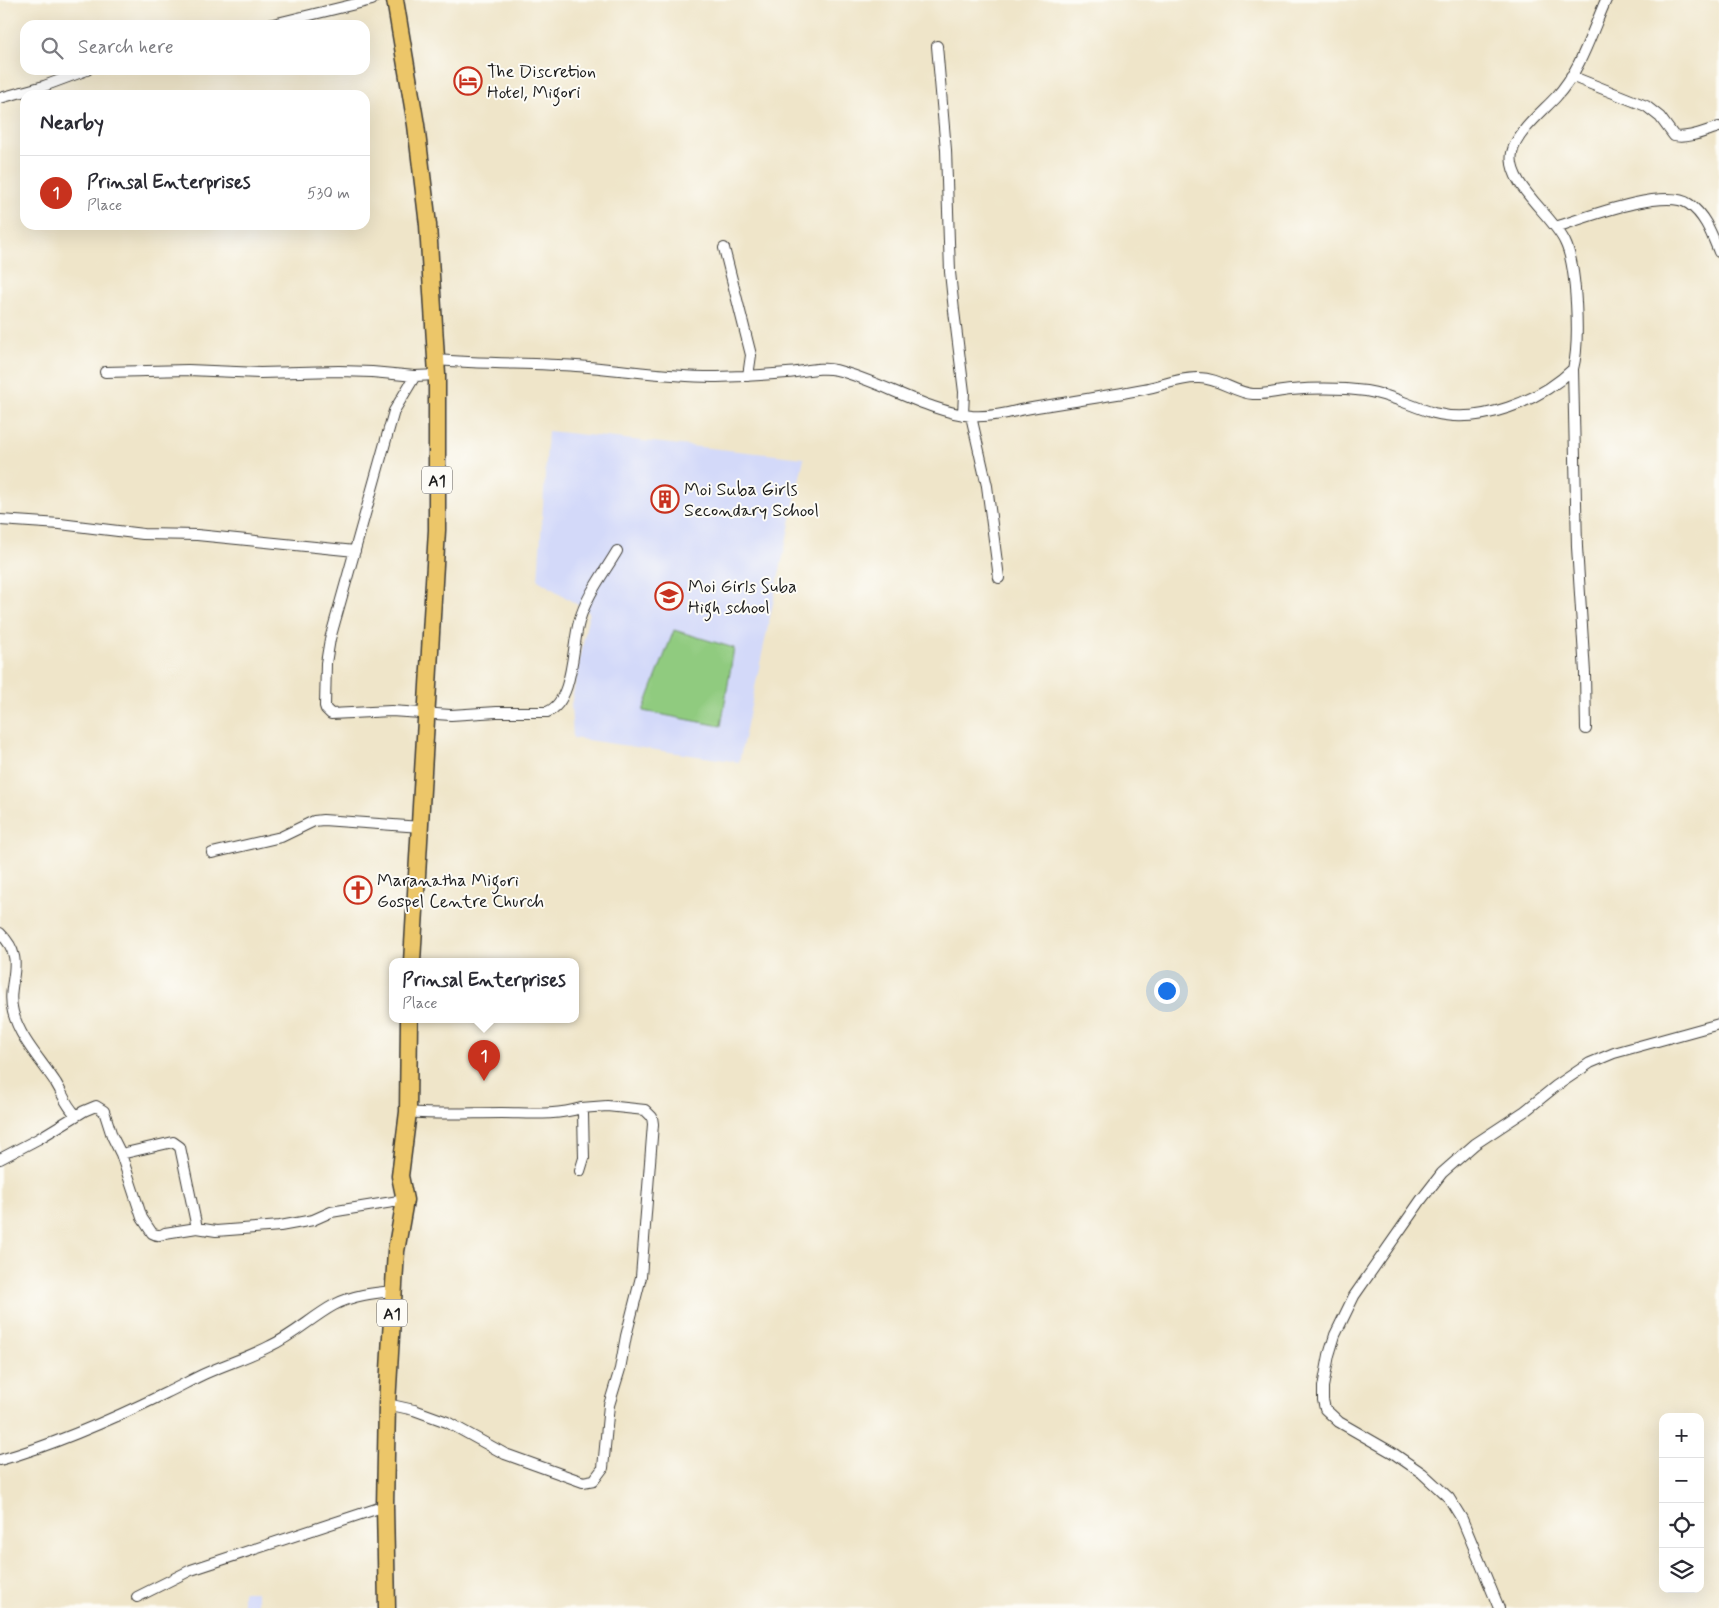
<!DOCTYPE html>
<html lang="en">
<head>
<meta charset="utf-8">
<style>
  :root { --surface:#fff; --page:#f2f2f3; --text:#2b2b33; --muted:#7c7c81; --line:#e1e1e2; --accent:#c8321e }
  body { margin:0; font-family:Mynerve,sans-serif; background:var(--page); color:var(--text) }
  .controls { position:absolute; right:15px; bottom:15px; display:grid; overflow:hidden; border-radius:10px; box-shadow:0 5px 20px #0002 }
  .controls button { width:45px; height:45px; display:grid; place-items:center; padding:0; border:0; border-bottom:1px solid var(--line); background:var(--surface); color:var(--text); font:25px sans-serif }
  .you { position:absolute; left:1166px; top:990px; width:18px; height:18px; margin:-12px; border:4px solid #fff; border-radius:50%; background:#1a73e8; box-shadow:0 0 0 8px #1a73e833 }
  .badge { display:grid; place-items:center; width:32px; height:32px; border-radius:50%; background:var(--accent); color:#fff; font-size:16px; font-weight:700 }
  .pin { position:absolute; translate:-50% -41px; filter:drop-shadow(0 1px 2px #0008) }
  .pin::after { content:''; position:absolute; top:26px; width:18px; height:15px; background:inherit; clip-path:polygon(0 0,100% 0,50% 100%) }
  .popup { position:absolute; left:389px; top:958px; width:190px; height:65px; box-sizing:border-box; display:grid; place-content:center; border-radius:10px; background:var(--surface); filter:drop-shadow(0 1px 4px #0005); font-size:16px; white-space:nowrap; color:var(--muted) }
  .popup b { font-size:19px; color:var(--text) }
  .popup::after { content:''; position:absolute; left:50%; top:100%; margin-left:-10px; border:10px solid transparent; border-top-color:var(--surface) }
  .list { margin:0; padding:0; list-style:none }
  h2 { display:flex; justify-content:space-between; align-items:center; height:65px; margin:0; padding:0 20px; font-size:21px }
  h2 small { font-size:16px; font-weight:400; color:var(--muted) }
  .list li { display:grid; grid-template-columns:32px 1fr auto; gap:15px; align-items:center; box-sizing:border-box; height:75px; padding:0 20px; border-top:1px solid var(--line) }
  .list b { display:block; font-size:19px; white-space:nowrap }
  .list p { margin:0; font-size:16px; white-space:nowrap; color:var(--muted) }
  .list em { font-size:16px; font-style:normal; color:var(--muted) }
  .icon { flex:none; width:28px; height:28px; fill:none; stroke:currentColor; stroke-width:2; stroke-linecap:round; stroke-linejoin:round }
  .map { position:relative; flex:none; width:1719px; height:1608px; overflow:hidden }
  .search { position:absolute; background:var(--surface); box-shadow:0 5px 20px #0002; left:20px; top:20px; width:350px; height:55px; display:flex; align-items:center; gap:12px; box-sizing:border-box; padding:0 18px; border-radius:15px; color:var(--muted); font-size:19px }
  .panel { position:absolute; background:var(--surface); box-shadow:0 5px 20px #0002; left:20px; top:90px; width:350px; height:140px; border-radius:15px }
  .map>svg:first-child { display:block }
  .built { fill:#d3d9f9 }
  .pitch { fill:#90cb7f; stroke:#56744e }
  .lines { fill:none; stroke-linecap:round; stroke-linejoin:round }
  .minor-casing { stroke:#3c3a36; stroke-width:12 }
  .trunk-casing { stroke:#3c3a36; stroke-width:19 }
  .minor { stroke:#fff; stroke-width:10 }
  .trunk { stroke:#ecc669; stroke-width:16 }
  .labels { text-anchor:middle; stroke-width:4; stroke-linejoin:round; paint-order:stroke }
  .shield { fill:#fdfcf7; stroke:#605f5e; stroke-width:1 }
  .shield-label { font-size:16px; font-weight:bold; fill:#1c1c1c }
  .poi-label { font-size:18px; fill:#1c1c1c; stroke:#fdfcf7; text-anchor:start }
</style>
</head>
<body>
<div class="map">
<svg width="1719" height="1608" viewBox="0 0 1719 1608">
  <rect width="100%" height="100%" fill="#fdfcf7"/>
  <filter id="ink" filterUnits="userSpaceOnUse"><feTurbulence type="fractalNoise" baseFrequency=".02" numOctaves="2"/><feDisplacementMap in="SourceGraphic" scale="10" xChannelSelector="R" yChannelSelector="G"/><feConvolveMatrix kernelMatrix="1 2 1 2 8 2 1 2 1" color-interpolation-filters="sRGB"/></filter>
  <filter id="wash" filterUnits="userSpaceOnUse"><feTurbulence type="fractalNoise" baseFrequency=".0096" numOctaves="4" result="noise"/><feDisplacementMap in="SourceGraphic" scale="20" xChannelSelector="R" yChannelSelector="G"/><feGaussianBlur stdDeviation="1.12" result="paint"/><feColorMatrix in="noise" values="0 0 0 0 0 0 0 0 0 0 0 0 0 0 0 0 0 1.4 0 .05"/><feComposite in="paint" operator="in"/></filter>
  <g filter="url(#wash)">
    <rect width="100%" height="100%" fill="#efe5c9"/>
    <!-- built -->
    <path class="built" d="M548 431 804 458 739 762 573 738 571 705 589 612 538 580Z
      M243 1592H257V1608H243Z"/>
    <!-- pitch -->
    <path class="pitch" d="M674 630 734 648 721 726 643 711Z"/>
  </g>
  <g filter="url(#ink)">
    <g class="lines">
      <!-- minor casing -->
      <g class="minor-casing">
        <path id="minor" d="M269 25 372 0
          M937 46 946 150 950 272 954 311 964 392 963 415
          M1571 76 1646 106 1660 117 1674 136C1688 139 1705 131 1719 127
          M0 98 44 86 87 70
          M1556 227C1584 218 1665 187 1689 204 1705 215 1712 235 1719 252
          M724 248 751 355 748 376
          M436 360C483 364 530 363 576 366 621 369 666 377 712 377 737 377 762 375 787 373 804 372 819 366 836 370 881 381 928 412 972 416 988 417 1005 414 1020 410 1061 403 1103 397 1144 389 1162 386 1180 377 1199 378 1219 378 1235 393 1253 394 1265 395 1278 391 1291 390 1316 388 1341 388 1366 391 1392 395 1410 406 1434 413 1480 425 1540 401 1573 369
          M105 372 188 370 260 373 339 371 372 372 415 376
          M437 375 415 376 394 411 330 639 326 663 325 706 326 709 331 714 391 711 451 715 497 712H547C574 702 572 645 579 622 586 596 604 573 617 551
          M971 416 987 486 999 578
          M0 520 60 524 143 534 197 535 355 551
          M1586 729 1585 673 1577 547 1573 369C1580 343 1577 266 1565 242 1553 215 1506 184 1512 153 1516 133 1542 112 1556 97 1581 70 1591 33 1606 0
          M212 853 281 837 314 821 323 820 421 827
          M0 933C29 961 5 981 13 1012 20 1039 41 1060 56 1083 64 1096 65 1104 76 1115
          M408 1112C439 1115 470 1113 501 1113 528 1113 555 1116 581 1108L583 1114 584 1158 580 1171
          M121 1154 173 1142 180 1147 197 1228
          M0 1159 38 1139 84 1111 96 1106 104 1111 112 1136 121 1154 142 1218 152 1233C157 1236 161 1236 165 1233L197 1228 216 1231 280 1226 313 1220 331 1212 343 1210 405 1200
          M387 1404 414 1410 447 1422 505 1454 583 1482 594 1480 603 1468 609 1405 620 1369 626 1336 641 1277 653 1124 652 1117 645 1110 607 1106 581 1108
          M0 1460C57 1444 113 1419 166 1393 179 1387 191 1380 204 1374 226 1364 249 1357 270 1346 294 1335 312 1317 334 1305 353 1295 373 1293 393 1291
          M137 1597 191 1570 385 1506
          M1499 1608 1462 1519 1449 1498 1422 1473 1393 1453 1339 1422 1325 1409 1323 1400V1387L1329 1355 1335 1335 1354 1296 1421 1200 1442 1173 1475 1144 1525 1111 1556 1086 1590 1063 1614 1053 1719 1024"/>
      </g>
      <!-- trunk casing -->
      <g class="trunk-casing">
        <path id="trunk" d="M395 0 416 125 428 225 437 375V530L412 962
          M387 1608 385 1506 387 1404 396 1251 405 1200 400 1176 408 1112 409 1020"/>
      </g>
      <!-- minor -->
      <use href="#minor" class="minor"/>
      <!-- trunk -->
      <use href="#trunk" class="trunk"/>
    </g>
  </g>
  <!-- icons -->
  <defs>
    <g id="hotel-ring" transform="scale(1.4375)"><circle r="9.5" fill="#fdfcf7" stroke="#c8321e" stroke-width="1.5"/><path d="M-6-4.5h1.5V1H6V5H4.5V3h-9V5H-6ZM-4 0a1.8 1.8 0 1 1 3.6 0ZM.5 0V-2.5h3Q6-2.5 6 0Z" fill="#c8321e"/></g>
    <g id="building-ring" transform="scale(1.4375)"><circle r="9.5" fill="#fdfcf7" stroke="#c8321e" stroke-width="1.5"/><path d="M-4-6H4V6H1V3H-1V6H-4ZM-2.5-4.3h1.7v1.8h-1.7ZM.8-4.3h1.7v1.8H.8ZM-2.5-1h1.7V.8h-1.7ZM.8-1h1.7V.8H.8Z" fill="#c8321e"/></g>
    <g id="school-ring" transform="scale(1.4375)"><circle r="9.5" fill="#fdfcf7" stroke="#c8321e" stroke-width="1.5"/><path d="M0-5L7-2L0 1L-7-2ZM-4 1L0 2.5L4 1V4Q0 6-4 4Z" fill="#c8321e"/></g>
    <g id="church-ring" transform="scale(1.4375)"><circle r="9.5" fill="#fdfcf7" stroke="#c8321e" stroke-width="1.5"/><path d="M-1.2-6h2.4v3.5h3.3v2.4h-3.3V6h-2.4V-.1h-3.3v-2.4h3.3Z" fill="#c8321e"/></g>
  </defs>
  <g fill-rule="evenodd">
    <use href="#hotel-ring" x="468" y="81"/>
    <use href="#building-ring" x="665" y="499"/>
    <use href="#school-ring" x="669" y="596"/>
    <use href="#church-ring" x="358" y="890"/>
  </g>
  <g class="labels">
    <!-- shield labels -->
    <g class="shield">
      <rect x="422" y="466.5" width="30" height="27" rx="4"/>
      <rect x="377" y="1299.5" width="30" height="27" rx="4"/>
    </g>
    <g class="shield-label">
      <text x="437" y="486">A1</text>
      <text x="392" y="1319">A1</text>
    </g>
    <!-- poi labels -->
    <g class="poi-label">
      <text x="487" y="77">The Discretion<tspan x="487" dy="21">Hotel, Migori</tspan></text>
      <text x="684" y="495">Moi Suba Girls<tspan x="684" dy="21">Secondary School</tspan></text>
      <text x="688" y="592">Moi Girls Suba<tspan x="688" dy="21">High school</tspan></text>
      <text x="377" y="886">Maranatha Migori<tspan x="377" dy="21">Gospel Centre Church</tspan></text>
    </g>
  </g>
</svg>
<div class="controls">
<button>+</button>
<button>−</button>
<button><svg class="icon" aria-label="locate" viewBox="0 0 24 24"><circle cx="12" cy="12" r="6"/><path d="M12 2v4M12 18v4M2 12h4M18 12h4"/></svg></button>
<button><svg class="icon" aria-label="layers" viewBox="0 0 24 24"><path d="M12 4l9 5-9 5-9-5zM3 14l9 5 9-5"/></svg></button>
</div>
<div class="you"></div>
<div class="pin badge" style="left:484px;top:1081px">1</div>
<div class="popup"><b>Prinsal Enterprises</b>Place</div>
<div class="search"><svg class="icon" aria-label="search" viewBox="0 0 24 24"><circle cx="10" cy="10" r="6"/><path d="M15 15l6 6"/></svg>Search here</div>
<section class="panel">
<h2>Nearby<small></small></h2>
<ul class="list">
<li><span class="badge">1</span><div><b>Prinsal Enterprises</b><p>Place</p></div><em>530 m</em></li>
</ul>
</section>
</div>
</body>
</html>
